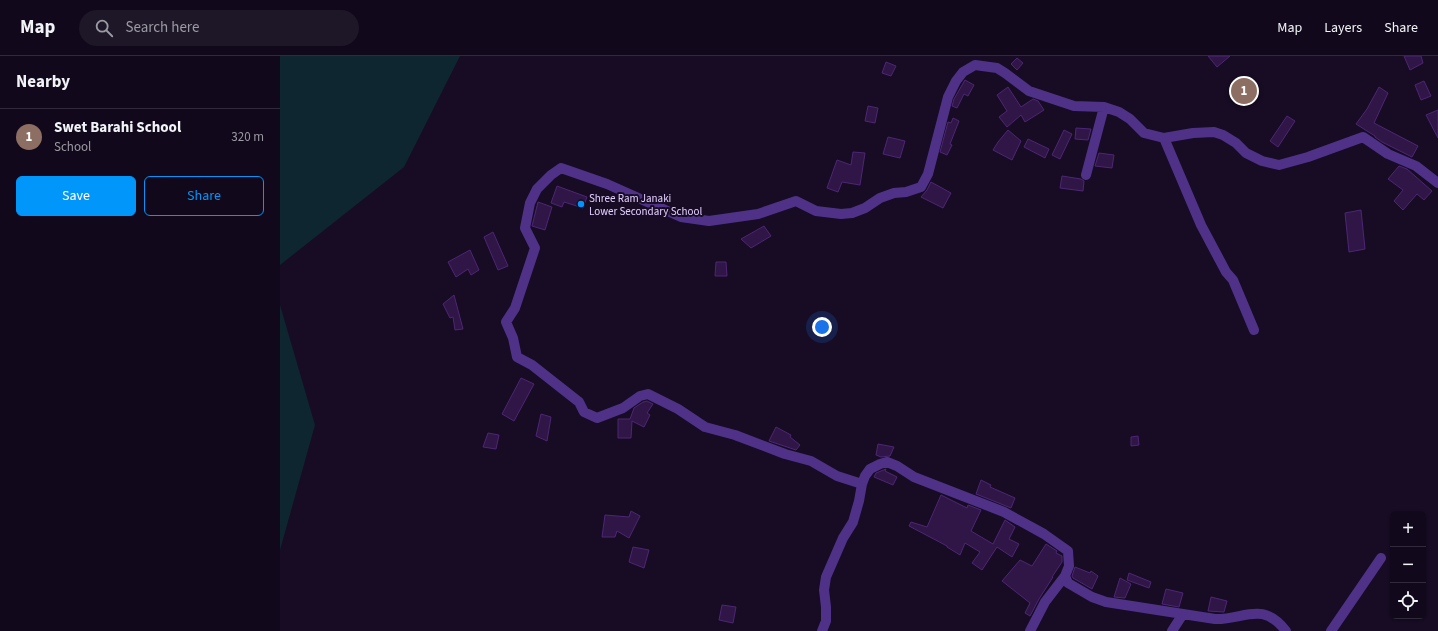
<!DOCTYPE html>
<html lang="en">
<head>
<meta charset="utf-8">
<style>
  :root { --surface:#11091b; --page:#1e1728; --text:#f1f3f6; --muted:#9c9aa3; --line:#302a3a; --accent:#0096fa }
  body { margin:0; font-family:"Source Sans 3",sans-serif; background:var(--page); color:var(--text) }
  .controls { position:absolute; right:12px; bottom:12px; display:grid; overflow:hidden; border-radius:6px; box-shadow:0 1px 3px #0004 }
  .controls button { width:36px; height:36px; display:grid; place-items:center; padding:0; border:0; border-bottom:1px solid var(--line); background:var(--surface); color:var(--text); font:20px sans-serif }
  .you { position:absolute; left:542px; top:271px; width:14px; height:14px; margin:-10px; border:3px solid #fff; border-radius:50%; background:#1a73e8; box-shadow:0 0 0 6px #1a73e833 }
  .badge { display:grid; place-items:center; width:26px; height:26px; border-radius:50%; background:var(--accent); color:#fff; font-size:13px; font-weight:700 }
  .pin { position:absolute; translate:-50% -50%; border:2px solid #fff; box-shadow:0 1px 4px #0006 }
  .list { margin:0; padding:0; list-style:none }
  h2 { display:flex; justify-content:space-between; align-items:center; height:52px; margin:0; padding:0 16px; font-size:17px }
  h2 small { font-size:13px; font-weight:400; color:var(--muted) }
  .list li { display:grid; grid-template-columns:26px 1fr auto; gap:12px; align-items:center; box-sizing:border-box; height:56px; padding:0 16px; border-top:1px solid var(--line) }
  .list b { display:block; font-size:15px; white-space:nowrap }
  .list p { margin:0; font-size:13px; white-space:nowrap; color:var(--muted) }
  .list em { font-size:13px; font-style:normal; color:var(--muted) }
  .actions { display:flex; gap:8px; padding:12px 16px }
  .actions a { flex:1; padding:9px 0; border:1px solid var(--accent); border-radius:6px; text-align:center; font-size:14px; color:var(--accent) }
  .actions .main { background:var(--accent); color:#fff }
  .icon { flex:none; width:22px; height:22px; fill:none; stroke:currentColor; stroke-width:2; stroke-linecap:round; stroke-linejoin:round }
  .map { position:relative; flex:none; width:1158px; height:575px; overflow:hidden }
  header { display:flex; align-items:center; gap:24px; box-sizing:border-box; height:56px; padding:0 20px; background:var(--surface); border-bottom:1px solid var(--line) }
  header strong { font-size:19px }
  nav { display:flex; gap:22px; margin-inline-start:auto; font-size:14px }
  .search { width:280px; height:36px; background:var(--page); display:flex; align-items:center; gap:10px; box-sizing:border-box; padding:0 14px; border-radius:22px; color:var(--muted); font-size:15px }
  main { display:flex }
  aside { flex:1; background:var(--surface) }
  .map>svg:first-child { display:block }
  .green { fill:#0e262f }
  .building { fill:#2f1647; stroke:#4d2675 }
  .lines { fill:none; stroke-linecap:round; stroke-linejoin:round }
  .street { stroke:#4f3288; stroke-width:10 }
  .poi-dot { fill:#0096fa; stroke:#170c24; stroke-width:1.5 }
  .labels { text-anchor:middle; stroke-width:4; stroke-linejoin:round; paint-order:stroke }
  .poi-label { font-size:11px; fill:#e3cfff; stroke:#170c24; text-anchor:start }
</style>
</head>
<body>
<header>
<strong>Map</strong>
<div class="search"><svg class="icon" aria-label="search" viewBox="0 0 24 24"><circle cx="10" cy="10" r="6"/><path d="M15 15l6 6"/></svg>Search here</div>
<nav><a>Map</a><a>Layers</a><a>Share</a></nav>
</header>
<main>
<aside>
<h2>Nearby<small></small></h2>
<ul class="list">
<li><span class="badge" style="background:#8d6e63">1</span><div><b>Swet Barahi School</b><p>School</p></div><em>320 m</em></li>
</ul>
<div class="actions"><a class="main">Save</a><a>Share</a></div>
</aside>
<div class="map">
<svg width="1158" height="575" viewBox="0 0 1158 575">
  <rect width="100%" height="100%" fill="#170c24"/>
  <!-- green -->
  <path class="green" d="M0 0H180L124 111 0 209Z
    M0 249 35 369 0 494Z"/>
  <!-- building -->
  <path class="building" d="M928 0H950L937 11Z
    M1124 0H1141L1143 7 1130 14Z
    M737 2 743 7 737 14 731 8Z
    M606 6 616 10 611 20 602 17Z
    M685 24 694 29 688 40 684 38 677 52 672 50 674 43Z
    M1144 25 1151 40 1141 44 1135 29Z
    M728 31 741 51 753 43 758 45 764 54 745 66 741 59 727 71 719 61 727 55 717 39Z
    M1099 31 1108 37 1094 67 1138 90 1132 101 1102 86 1095 81V80L1076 68 1087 53Z
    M588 50 598 52 595 67 585 65Z
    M1158 54V82L1146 59Z
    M1007 60 1015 65 998 91 990 85Z
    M673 62 679 65 670 88 672 89 667 99 660 96 668 66 671 67Z
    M796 72 811 73 808 84 795 83Z
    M728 74 741 85 732 104 713 94 718 86Z
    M784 74 792 78 780 103 772 99Z
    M608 81 625 85 620 102 603 98Z
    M748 83 769 93 765 102 744 91Z
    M573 96 585 97 580 129 562 126 558 136 547 132 557 104 571 109Z
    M819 97 834 99 832 112 815 110Z
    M1119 110 1127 113 1152 135 1144 144 1137 138 1123 154 1114 145 1123 134 1108 123Z
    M782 120 801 123 804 125 803 135 780 132Z
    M651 126 671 137 663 152 641 141 647 134Z
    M277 130 307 141 303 152 284 146 282 151 271 147Z
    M258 146 272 151 265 174 252 170Z
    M1081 154 1085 193 1069 196 1065 157Z
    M484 170 491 180 471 192 461 183Z
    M213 176 228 210 218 214 204 181Z
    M190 194 199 214 191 219 188 213 176 221 168 206Z
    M436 206H446L447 220H435Z
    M174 239 183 273 175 274 173 261 170 262 163 248Z
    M241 322 254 328 234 365 222 358Z
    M367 345 373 348 367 357 370 359 364 371 352 365 351 382H338V363H350L354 352 363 346Z
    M261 358 271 361 267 385 256 380Z
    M496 371 511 379 510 381 520 389 516 394 489 385Z
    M208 377 219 379 216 393 203 391Z
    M858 380 859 389 851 390V381Z
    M598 388 614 391 610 400 601 401 596 399Z
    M606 413 605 415 617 421 613 429 594 421 596 417Z
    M701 424 711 429 710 431 735 442 731 452 696 438Z
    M661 439 687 452 688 449 701 454 691 475 713 488 725 464 735 471 729 483 739 488 732 501 717 491 702 514 692 507 700 496 685 487 680 499 667 491V490L629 470 631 466 647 471Z
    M351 455 360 460 349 482 337 475 335 481H322L325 459 349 461Z
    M766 488 777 495 776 497 782 500V506L772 521H773L759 543 750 560 745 557 750 547 722 525 740 504 752 510Z
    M353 491 369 494 364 512 349 506Z
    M795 511 810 517 811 515 818 520 812 533 793 522 792 520Z
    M849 517 871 526 869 532 847 524Z
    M840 522 851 528 845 542 834 541Z
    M886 533 903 537 899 551 882 548Z
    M931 541 947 545 944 556 928 555Z
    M442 549 456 551 453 567 439 564Z"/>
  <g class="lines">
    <!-- street -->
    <path class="street" d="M884 82 921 169 946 216 953 224 974 274
      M806 119 824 51
      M582 428 557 420 531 405 505 398 455 379 425 371 398 353 368 338 360 340 343 352 317 362 304 356 299 346 252 309 237 301 233 282 226 266 235 252 255 192 245 172 250 147 257 133 271 119 281 112 327 128 401 161 429 165 478 158 516 145 536 155 561 158 572 157 585 152 600 142 614 137 626 136 641 131 648 118 668 41 676 25 683 16 695 9 717 12 725 17 749 35 794 50 824 51 839 56 850 63 864 77 884 82 913 77 934 76 943 79 956 87 966 97 982 105 999 109 1028 101 1083 81 1108 98 1136 110 1158 127
      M542 575 546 565V551L544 534 546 521 563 482 573 466 579 445 582 428 585 420 590 413 600 408 607 406 617 410 634 421 724 456 764 478 788 495 789 510 785 520 788 527 812 541 826 546 935 563C964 564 982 544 1006 575
      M750 575 765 546 785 520
      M892 575 903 558
      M1051 575 1101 502"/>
  </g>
  <!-- markers -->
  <circle class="poi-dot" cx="301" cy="148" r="4"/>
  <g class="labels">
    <!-- poi labels -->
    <g class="poi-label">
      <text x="309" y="146">Shree Ram Janaki<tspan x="309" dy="13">Lower Secondary School</tspan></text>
    </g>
  </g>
</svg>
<div class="controls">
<button>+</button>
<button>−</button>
<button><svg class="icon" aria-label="locate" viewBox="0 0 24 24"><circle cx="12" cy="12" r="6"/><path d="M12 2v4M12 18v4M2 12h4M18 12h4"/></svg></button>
</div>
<div class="you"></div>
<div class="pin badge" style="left:964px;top:35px;background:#8d6e63">1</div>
</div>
</main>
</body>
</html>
